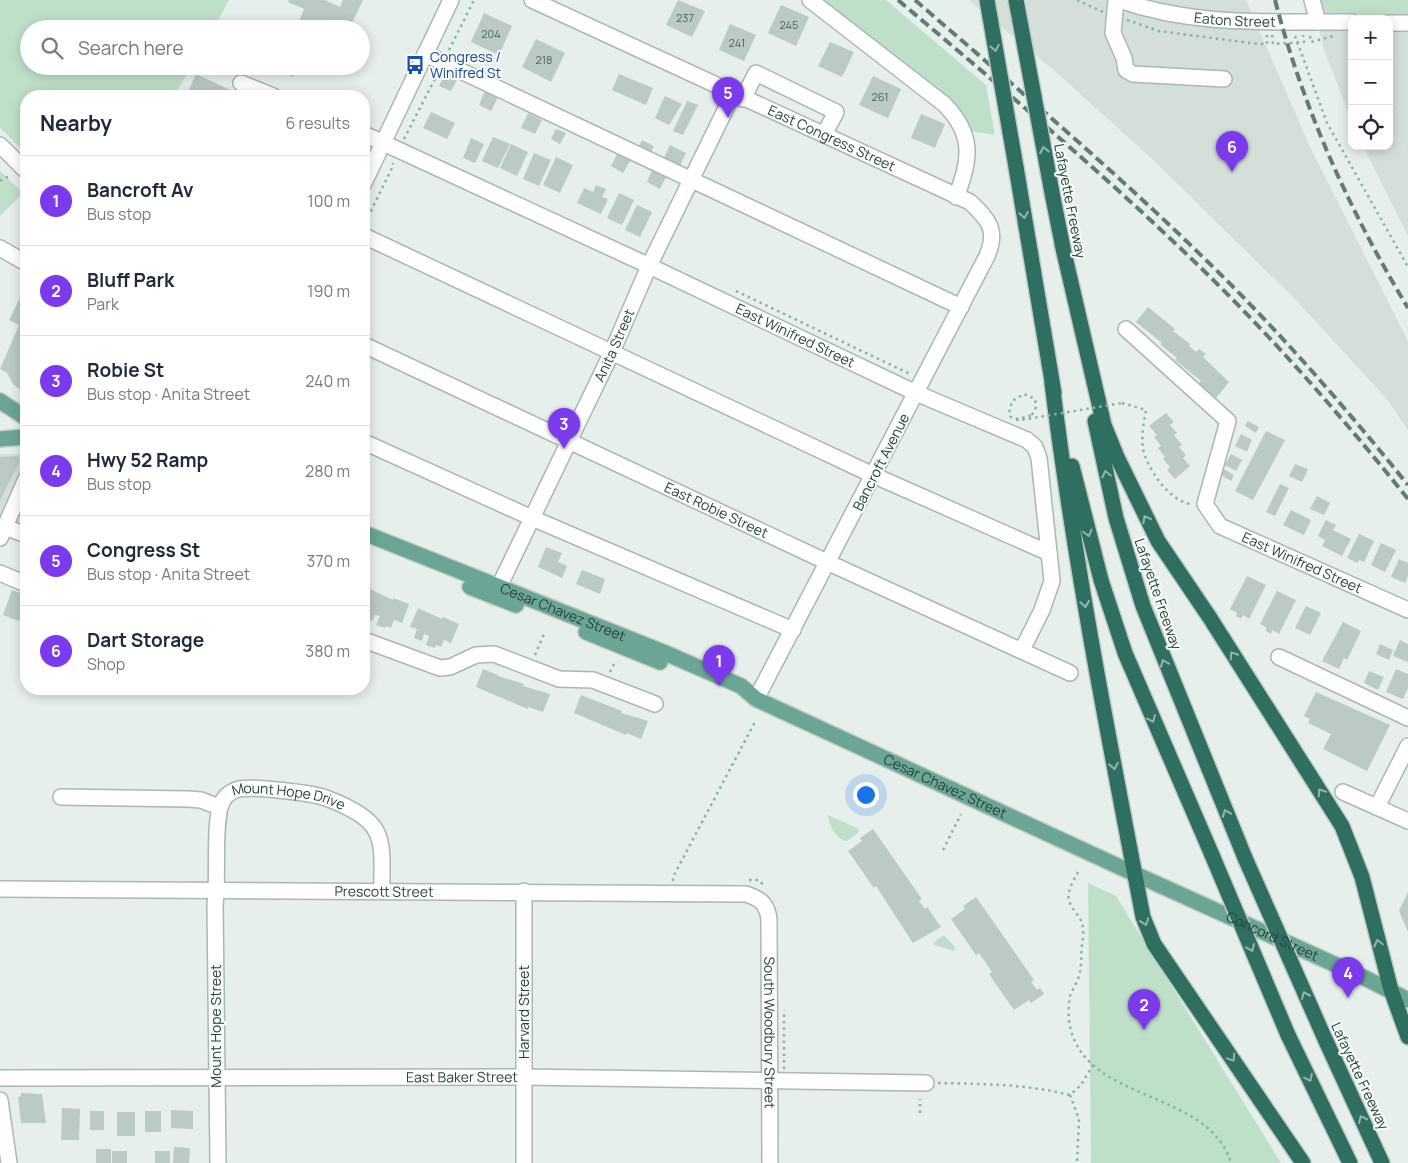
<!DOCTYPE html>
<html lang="en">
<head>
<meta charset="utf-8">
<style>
  :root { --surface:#fff; --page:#f6f6f7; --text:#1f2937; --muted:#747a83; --line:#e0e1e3; --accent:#7c3aed }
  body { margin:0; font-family:Manrope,sans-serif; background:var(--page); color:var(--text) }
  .controls { position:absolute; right:15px; top:15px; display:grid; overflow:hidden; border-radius:10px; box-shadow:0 2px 12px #0003 }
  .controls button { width:45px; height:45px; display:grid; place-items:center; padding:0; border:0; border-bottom:1px solid var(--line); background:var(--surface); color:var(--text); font:25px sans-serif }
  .you { position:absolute; left:865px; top:794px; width:18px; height:18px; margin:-12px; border:4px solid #fff; border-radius:50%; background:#1a73e8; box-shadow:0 0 0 8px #1a73e833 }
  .badge { display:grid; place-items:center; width:32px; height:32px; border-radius:50%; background:var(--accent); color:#fff; font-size:16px; font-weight:700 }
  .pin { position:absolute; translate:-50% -41px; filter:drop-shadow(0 1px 2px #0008) }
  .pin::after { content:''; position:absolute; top:26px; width:18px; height:15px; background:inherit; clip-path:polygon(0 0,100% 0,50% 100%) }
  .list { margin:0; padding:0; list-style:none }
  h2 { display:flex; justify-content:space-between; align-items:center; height:65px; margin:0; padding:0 20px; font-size:21px }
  h2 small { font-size:16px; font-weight:400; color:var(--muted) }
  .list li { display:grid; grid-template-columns:32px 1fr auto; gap:15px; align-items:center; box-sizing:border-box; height:90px; padding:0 20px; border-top:1px solid var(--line) }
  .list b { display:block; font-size:19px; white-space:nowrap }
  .list p { margin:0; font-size:16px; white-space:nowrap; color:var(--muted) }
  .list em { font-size:16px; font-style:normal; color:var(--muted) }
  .icon { flex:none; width:28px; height:28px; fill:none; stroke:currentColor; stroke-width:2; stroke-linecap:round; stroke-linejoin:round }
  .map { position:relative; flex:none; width:1408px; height:1163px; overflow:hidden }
  .search { position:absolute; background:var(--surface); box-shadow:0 2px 12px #0003; left:20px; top:20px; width:350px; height:55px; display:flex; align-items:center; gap:12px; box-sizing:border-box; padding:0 18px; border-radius:28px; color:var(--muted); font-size:19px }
  .panel { position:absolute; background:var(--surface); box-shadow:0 2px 12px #0003; left:20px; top:90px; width:350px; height:605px; border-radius:20px }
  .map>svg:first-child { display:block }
  .built { fill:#d4dfda }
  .green { fill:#bfe0c8 }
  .building { fill:#bbcac4 }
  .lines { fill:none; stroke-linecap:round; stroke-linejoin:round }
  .minor-casing { stroke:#a8b8b2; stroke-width:18 }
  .major-casing { stroke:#c2cac8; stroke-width:18 }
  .highway-casing { stroke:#c2cac8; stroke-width:18 }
  .path { stroke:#86b3a5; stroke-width:2.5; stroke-dasharray:2.5 4; stroke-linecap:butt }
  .minor { stroke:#fff; stroke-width:15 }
  .major { stroke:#6aa596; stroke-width:15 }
  .highway { stroke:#2f6f62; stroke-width:15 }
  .rail { stroke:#5f7d75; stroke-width:4; stroke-dasharray:10 5; stroke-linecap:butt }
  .highway-bridge-casing { stroke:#c2cac8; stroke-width:18; stroke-linecap:butt }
  .path-bridge { stroke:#86b3a5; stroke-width:2.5; stroke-dasharray:2.5 4; stroke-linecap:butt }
  .highway-bridge { stroke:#2f6f62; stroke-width:15 }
  .oneway { stroke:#93b5ae }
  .labels { text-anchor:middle; stroke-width:4; stroke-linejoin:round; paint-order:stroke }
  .number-label { font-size:11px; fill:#4a645c }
  .street-label { font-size:14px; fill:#24423a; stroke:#f7fbf9 }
  .transit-label { font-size:14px; fill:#164399; stroke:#f7fbf9; text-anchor:start }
</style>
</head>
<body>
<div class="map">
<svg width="1408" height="1163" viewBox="0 0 1408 1163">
  <rect width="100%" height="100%" fill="#e6efeb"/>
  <!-- built -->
  <path class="built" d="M969 0H1246L1310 147 1408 341V430L1386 398 1294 298 1152 159 1056 72Z
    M1312 0H1408V236L1363 146H1389V19H1352V122L1324 50Z
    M0 454H26V539L0 526Z"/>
  <!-- green -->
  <path class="green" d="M0 0H229L213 29H29V66H192L174 96H26V153L0 128Z
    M823 0H886L986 85 995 135 970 131 962 112 946 96Z
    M1321 0H1408V16L1335 15 1325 9Z
    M0 171 23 193 0 216Z
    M828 815 859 829 858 833 847 841C836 840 829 825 828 815Z
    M1088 883 1116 896 1281 1163H1091Z
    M944 935 955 947 954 951 934 945V942Z"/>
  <!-- building -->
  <path class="building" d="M289 0H325L340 7 343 0H363L349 29H296L304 9 288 2Z
    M678 0 705 11 692 37 666 25Z
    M781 5 809 17 796 46 768 33Z
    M484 13 512 26 499 55 471 42Z
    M730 24 756 35 744 61 719 50Z
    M536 39 565 53 551 82 522 67Z
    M830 42 854 52 842 77 818 66Z
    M278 66H298L293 77 277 70Z
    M446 72 458 78 451 91 439 86Z
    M196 74 209 80 243 96H186Z
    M619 74 653 88 646 105 612 90Z
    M873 76 901 89 888 118 859 105Z
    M485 91 498 97 491 111 479 105Z
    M665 96 682 104 669 125 655 118Z
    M687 101 698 105 683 135 673 131Z
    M431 112 455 123 447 139 423 128Z
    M528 113 542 120 535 134 521 128Z
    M921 114 945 124 935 148 911 138Z
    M556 129 566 133 560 144 551 139Z
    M493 137 510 144 498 168 482 161Z
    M471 138 484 144 475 163 463 158Z
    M642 140 654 146 650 154 638 149Z
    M511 144 528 152 517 176 500 168Z
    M670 145 686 153 680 166 664 158Z
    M618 152 631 159 623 173 611 166Z
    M534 153 551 160 539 186 523 179Z
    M556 157 573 165 560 193 543 185Z
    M653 168 667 175 660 189 647 182Z
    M596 185 606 189 602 197 608 199 601 214 577 203 584 188 593 192Z
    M619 193 634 200 622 225 607 218Z
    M637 205 652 212 640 237 625 230Z
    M23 292 26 293V394L13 384 7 373 0 369 19 325 9 320Z
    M1148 307 1175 329 1173 331 1190 344 1189 346 1196 352 1199 349 1206 354 1203 357 1229 382 1216 398 1199 383 1201 381 1175 360 1177 358 1160 344 1162 343 1136 322Z
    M1166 413 1174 422 1170 425 1177 433 1174 435 1182 445 1179 447 1186 455 1183 458 1190 466 1175 479 1167 470 1170 467 1163 459 1165 457 1158 448 1161 446 1154 437 1157 435 1149 426Z
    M1248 421 1259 427 1256 433 1245 426Z
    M1266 431 1285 440 1253 500 1235 491Z
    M1241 434 1252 440 1247 452 1235 446Z
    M1231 454 1242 460 1236 471 1225 465Z
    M17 456 20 460 0 501V457Z
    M1295 464 1308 469 1302 482 1289 476Z
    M1222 468 1234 475 1231 481 1219 474Z
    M1280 484 1289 488 1275 516 1266 512Z
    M1317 496 1330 503 1324 515 1310 509Z
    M1291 510 1311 520 1304 535 1283 525Z
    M1326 520 1336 525 1333 530 1351 539 1342 556 1322 546 1325 540 1318 536Z
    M1359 534 1374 541 1364 562 1359 560 1358 563 1347 558Z
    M1381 543 1396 550 1385 572 1371 565Z
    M546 547 562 553 558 562 567 566 562 578 538 567Z
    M26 558V577L20 574Z
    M1399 559 1408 563V576L1405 583 1391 577Z
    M582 570 605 579 600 594 576 584Z
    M1247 576 1266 585 1249 619 1243 615 1241 619 1236 616 1237 613 1230 609Z
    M368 588 393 600V598L409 604 402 623 394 620 391 628 386 626 385 628 376 625 380 616 375 615 372 621 364 618 368 610 364 608V589Z
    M12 590 26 595V603L19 621 3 615Z
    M1277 591 1296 600 1279 634 1272 630 1271 634 1266 631 1267 628 1260 624Z
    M1306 606 1321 613 1310 635 1295 628Z
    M418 608 442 619 443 617 459 624 451 643 444 640 441 647 436 645 435 648 426 645 429 636 424 634 422 641 414 638 417 629 410 627Z
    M1343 622 1361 631 1347 660 1344 658 1339 669 1322 661Z
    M1400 640 1408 644V662L1393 656Z
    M1380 644 1393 650 1389 660 1376 654Z
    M483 669 498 675V676L524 684 523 686 550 694 543 712 528 707V709L476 687Z
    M1396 669 1408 674V688L1403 699 1386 692Z
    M1369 671 1384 677 1378 690 1364 683Z
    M1316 692 1390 725 1367 771 1323 749 1331 734 1308 723 1310 719 1304 716Z
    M581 695 622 711 621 713 648 721 641 739 627 733 626 735 574 713Z
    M873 829 922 899 919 901 925 909 927 907 941 927 913 943 876 886 874 888 848 851 862 841 860 838Z
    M1408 892V932L1399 911Z
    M976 897 1034 980 1031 982 1037 990 1040 988 1044 994 1031 1003 1029 1000 1014 1010 989 974 992 972 979 953 976 955 951 919 965 909 963 906Z
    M21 1093 42 1094 46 1123H21L18 1097 21 1096Z
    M62 1108 80 1109 79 1140H61Z
    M171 1110 193 1111V1129L171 1128Z
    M90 1111H104V1130H90Z
    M145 1111H161V1132H145Z
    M117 1112H135V1136H117Z
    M174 1147 190 1148 189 1163H173Z
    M96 1149H111V1163H96Z
    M112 1151H127V1163H112Z
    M155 1151H170V1163H155Z"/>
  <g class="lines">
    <!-- minor casing -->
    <g class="minor-casing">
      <g id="minor">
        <path id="s1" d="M532 0 970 202C989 220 998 230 987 256L756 699"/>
        <path d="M810 0 944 104C974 134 971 160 956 197"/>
        <path d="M1116 0 1113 33 1124 58 1126 70 1133 74 1224 79"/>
        <path id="s2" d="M1119 0C1196 27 1271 21 1352 22"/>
        <path d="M1312 0 1318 22"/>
        <path d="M1389 23H1408"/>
        <path d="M425 54 961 307"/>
        <path d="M241 83 273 96"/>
        <path d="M743 99 756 73 836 112 824 135"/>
        <path id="s3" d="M364 134 641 262 916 393 1027 440 1035 447 1039 458 1052 581 1042 610 1022 650"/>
        <path d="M0 145 26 171"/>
        <path d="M364 183 451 0"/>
        <path d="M364 236 873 475 1049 553"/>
        <path d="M0 248 26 263"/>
        <path id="s4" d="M1126 329 1228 421 1205 504 1220 526 1408 610"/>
        <path id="s5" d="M364 345 829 563 1070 673"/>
        <path d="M364 442 532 518 793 630"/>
        <path d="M5 527 26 535"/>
        <path d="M0 538 26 479"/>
        <path d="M0 573 26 584"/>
        <path id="s6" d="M494 597 612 352 649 266 733 94"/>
        <path d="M364 640 440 668 450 667 476 655 494 654 559 679 593 680 655 704"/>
        <path d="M1279 657 1408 718"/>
        <path d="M1343 792 1408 821"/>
        <path d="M61 797 188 799 201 800 219 807"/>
        <path d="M1377 807 1408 746"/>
        <path id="s7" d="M0 889 746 894C761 899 767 904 769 919L770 1163"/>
        <path d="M524 891V1163"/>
        <path id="s8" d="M0 1078 523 1077 926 1083"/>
        <path d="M0 1100 9 1163"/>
        <path id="s9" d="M218 1163 215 904C219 880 212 814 224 799 227 794 234 790 239 789 253 786 312 793 326 798 342 804 368 815 376 831 385 847 381 873 382 891"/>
      </g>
    </g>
    <!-- major casing -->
    <g class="major-casing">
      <g id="major">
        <path d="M0 401 26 418"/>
        <path d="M0 439 26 437"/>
        <path id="s10" d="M364 533 663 652 741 686 756 699 1135 874 1365 978 1408 1000"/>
        <path d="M470 587 516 605"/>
        <path d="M586 632 660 662"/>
      </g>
    </g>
    <!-- highway casing -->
    <g class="highway-casing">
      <path id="highway" d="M1016 167 1054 393
        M1053 198 1064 253
        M1062 244 1104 425 1117 457 1158 541 1210 618 1342 826 1362 877 1391 990 1408 1037
        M1052 383C1074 562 1109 740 1143 917L1154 944 1303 1163
        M1095 421 1116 518 1143 606 1245 858
        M1072 466 1101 580 1125 653 1212 855
        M1288 1035 1350 1163
        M1325 1039 1382 1163"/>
    </g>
    <!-- path -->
    <path class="path" d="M1077 0 1103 12
      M1127 20 1159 31 1258 44H1267V35
      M1272 35 1273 44 1304 42 1303 35
      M1295 36 1327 123 1408 267
      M1310 36 1311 42 1333 36
      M449 50 474 0
      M404 139 438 73
      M0 181 9 176
      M365 223 393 166V163
      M736 291 910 374
      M1122 403 1146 410C1144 422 1141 436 1143 449 1148 470 1171 504 1193 504
      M1016 420 1032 415
      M535 655 544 634
      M610 672 615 662
      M943 850 961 814
      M1078 872C1075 878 1070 885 1069 893 1066 905 1078 912 1082 923 1084 929 1083 939 1082 945 1081 956 1082 966 1079 975 1078 981 1074 987 1071 993 1068 1002 1068 1017 1070 1026 1086 1104 1208 1088 1231 1163
      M749 880H759L765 887
      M673 881V877L755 722
      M784 1069V1010
      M938 1083C983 1084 1026 1084 1070 1095L1081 1085 1093 1065
      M1070 1095 1079 1119 1077 1163
      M920 1113V1099"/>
    <!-- minor -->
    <use href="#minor" class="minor"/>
    <!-- major -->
    <use href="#major" class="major"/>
    <!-- highway -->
    <use href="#highway" class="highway"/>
    <!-- rail -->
    <path class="rail" d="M898 0C1001 87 1104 174 1201 268 1275 340 1344 419 1408 499
      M915 0C1014 86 1114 170 1208 262 1280 332 1345 407 1408 485
      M1275 0C1303 108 1350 212 1408 308"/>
    <!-- highway-bridge casing -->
    <g class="highway-bridge-casing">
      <path id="highway-bridge" d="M987 0 1016 167
        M1016 0 1053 198
        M1212 855 1288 1035
        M1245 858 1325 1039"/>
    </g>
    <!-- path-bridge -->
    <path class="path-bridge" d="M1032 415 1036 407 1035 399 1024 394 1012 401 1009 413 1011 417 1021 420 1122 403"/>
    <!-- highway-bridge -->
    <use href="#highway-bridge" class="highway-bridge"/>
  </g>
  <!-- one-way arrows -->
  <defs><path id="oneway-chevron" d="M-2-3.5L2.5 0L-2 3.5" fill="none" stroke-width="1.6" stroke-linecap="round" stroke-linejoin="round" transform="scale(1.25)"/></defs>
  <g class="oneway">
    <use href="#oneway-chevron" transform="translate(995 48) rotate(80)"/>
    <use href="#oneway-chevron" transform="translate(1044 150) rotate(-101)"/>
    <use href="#oneway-chevron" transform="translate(1024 215) rotate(80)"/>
    <use href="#oneway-chevron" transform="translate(1106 474) rotate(-102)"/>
    <use href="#oneway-chevron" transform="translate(1146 519) rotate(-118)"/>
    <use href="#oneway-chevron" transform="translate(1088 533) rotate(75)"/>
    <use href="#oneway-chevron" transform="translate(1085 604) rotate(81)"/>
    <use href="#oneway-chevron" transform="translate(1233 655) rotate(-123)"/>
    <use href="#oneway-chevron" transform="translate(1164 663) rotate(-112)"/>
    <use href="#oneway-chevron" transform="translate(1152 719) rotate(66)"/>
    <use href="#oneway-chevron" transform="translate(1114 766) rotate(79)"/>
    <use href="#oneway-chevron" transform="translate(1321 792) rotate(-123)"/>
    <use href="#oneway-chevron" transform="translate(1226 813) rotate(-112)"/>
    <use href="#oneway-chevron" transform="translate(1145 922) rotate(71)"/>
    <use href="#oneway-chevron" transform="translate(1378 943) rotate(-105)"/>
    <use href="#oneway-chevron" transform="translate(1251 948) rotate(67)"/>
    <use href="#oneway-chevron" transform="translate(1305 995) rotate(-114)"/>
    <use href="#oneway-chevron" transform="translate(1232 1058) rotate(56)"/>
    <use href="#oneway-chevron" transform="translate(1309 1078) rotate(64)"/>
    <use href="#oneway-chevron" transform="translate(1362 1119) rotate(-115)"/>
  </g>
  <!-- icons -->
  <defs>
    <g id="bus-bare" transform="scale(1.5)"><path d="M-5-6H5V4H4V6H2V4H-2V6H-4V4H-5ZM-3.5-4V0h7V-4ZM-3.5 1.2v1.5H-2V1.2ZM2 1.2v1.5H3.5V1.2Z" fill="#1a4fb4" stroke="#f7fbf9" stroke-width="2.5" paint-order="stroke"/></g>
  </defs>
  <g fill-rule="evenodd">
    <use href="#bus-bare" x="415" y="65"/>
  </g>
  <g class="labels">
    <!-- number labels -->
    <g class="number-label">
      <text x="685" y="22">237</text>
      <text x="789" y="29">245</text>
      <text x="491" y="38">204</text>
      <text x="737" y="47">241</text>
      <text x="544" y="64">218</text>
      <text x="880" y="101">261</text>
    </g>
    <!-- street labels -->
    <g class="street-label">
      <text dy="5" stroke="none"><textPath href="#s2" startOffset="118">Eaton Street</textPath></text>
      <text dy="5" stroke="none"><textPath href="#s1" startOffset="330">East Congress Street</textPath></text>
      <text transform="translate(1070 201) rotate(79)" y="5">Lafayette Freeway</text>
      <text dy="5" stroke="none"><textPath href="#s3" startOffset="476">East Winifred Street</textPath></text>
      <text dy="5" stroke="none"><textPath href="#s6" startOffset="279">Anita Street</textPath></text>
      <text transform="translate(881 462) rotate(-63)" y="5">Bancroft Avenue</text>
      <text dy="5" stroke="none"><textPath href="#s5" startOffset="389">East Robie Street</textPath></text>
      <text dy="5" stroke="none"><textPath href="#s4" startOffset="340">East Winifred Street</textPath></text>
      <text transform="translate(1158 594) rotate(71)" y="5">Lafayette Freeway</text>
      <text dy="5" stroke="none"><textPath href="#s10" startOffset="214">Cesar Chavez Street</textPath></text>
      <text dy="5" stroke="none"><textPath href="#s10" startOffset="635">Cesar Chavez Street</textPath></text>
      <text dy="5" stroke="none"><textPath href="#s9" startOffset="434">Mount Hope Drive</textPath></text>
      <text dy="5" stroke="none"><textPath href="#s7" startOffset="384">Prescott Street</textPath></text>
      <text dy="5" stroke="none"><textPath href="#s10" startOffset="995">Concord Street</textPath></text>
      <text transform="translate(524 1012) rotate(-90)" y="5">Harvard Street</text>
      <text transform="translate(216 1026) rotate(-90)" y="5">Mount Hope Street</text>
      <text dy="5" stroke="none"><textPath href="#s7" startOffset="896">South Woodbury Street</textPath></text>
      <text transform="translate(1360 1076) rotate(65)" y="5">Lafayette Freeway</text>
      <text dy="5" stroke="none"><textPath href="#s8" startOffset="462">East Baker Street</textPath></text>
    </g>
    <!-- transit labels -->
    <g class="transit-label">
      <text x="430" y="62">Congress /<tspan x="430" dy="16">Winifred St</tspan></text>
    </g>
  </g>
</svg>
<div class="controls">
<button>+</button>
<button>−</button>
<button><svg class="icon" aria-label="locate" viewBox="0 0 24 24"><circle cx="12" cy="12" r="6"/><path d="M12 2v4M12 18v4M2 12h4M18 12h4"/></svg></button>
</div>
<div class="you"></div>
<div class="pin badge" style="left:719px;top:686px">1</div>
<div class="pin badge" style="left:1144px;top:1030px">2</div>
<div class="pin badge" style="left:564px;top:449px">3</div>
<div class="pin badge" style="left:1348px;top:998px">4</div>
<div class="pin badge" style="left:728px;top:118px">5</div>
<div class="pin badge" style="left:1232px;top:172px">6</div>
<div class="search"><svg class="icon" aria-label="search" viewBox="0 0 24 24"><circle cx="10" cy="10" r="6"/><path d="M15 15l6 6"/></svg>Search here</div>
<section class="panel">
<h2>Nearby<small>6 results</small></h2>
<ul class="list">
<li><span class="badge">1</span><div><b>Bancroft Av</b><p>Bus stop</p></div><em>100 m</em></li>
<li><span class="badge">2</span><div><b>Bluff Park</b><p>Park</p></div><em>190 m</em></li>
<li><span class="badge">3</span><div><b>Robie St</b><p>Bus stop · Anita Street</p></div><em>240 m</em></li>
<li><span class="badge">4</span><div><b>Hwy 52 Ramp</b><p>Bus stop</p></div><em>280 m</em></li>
<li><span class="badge">5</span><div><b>Congress St</b><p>Bus stop · Anita Street</p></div><em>370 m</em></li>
<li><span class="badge">6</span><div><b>Dart Storage</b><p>Shop</p></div><em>380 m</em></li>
</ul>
</section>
</div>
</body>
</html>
